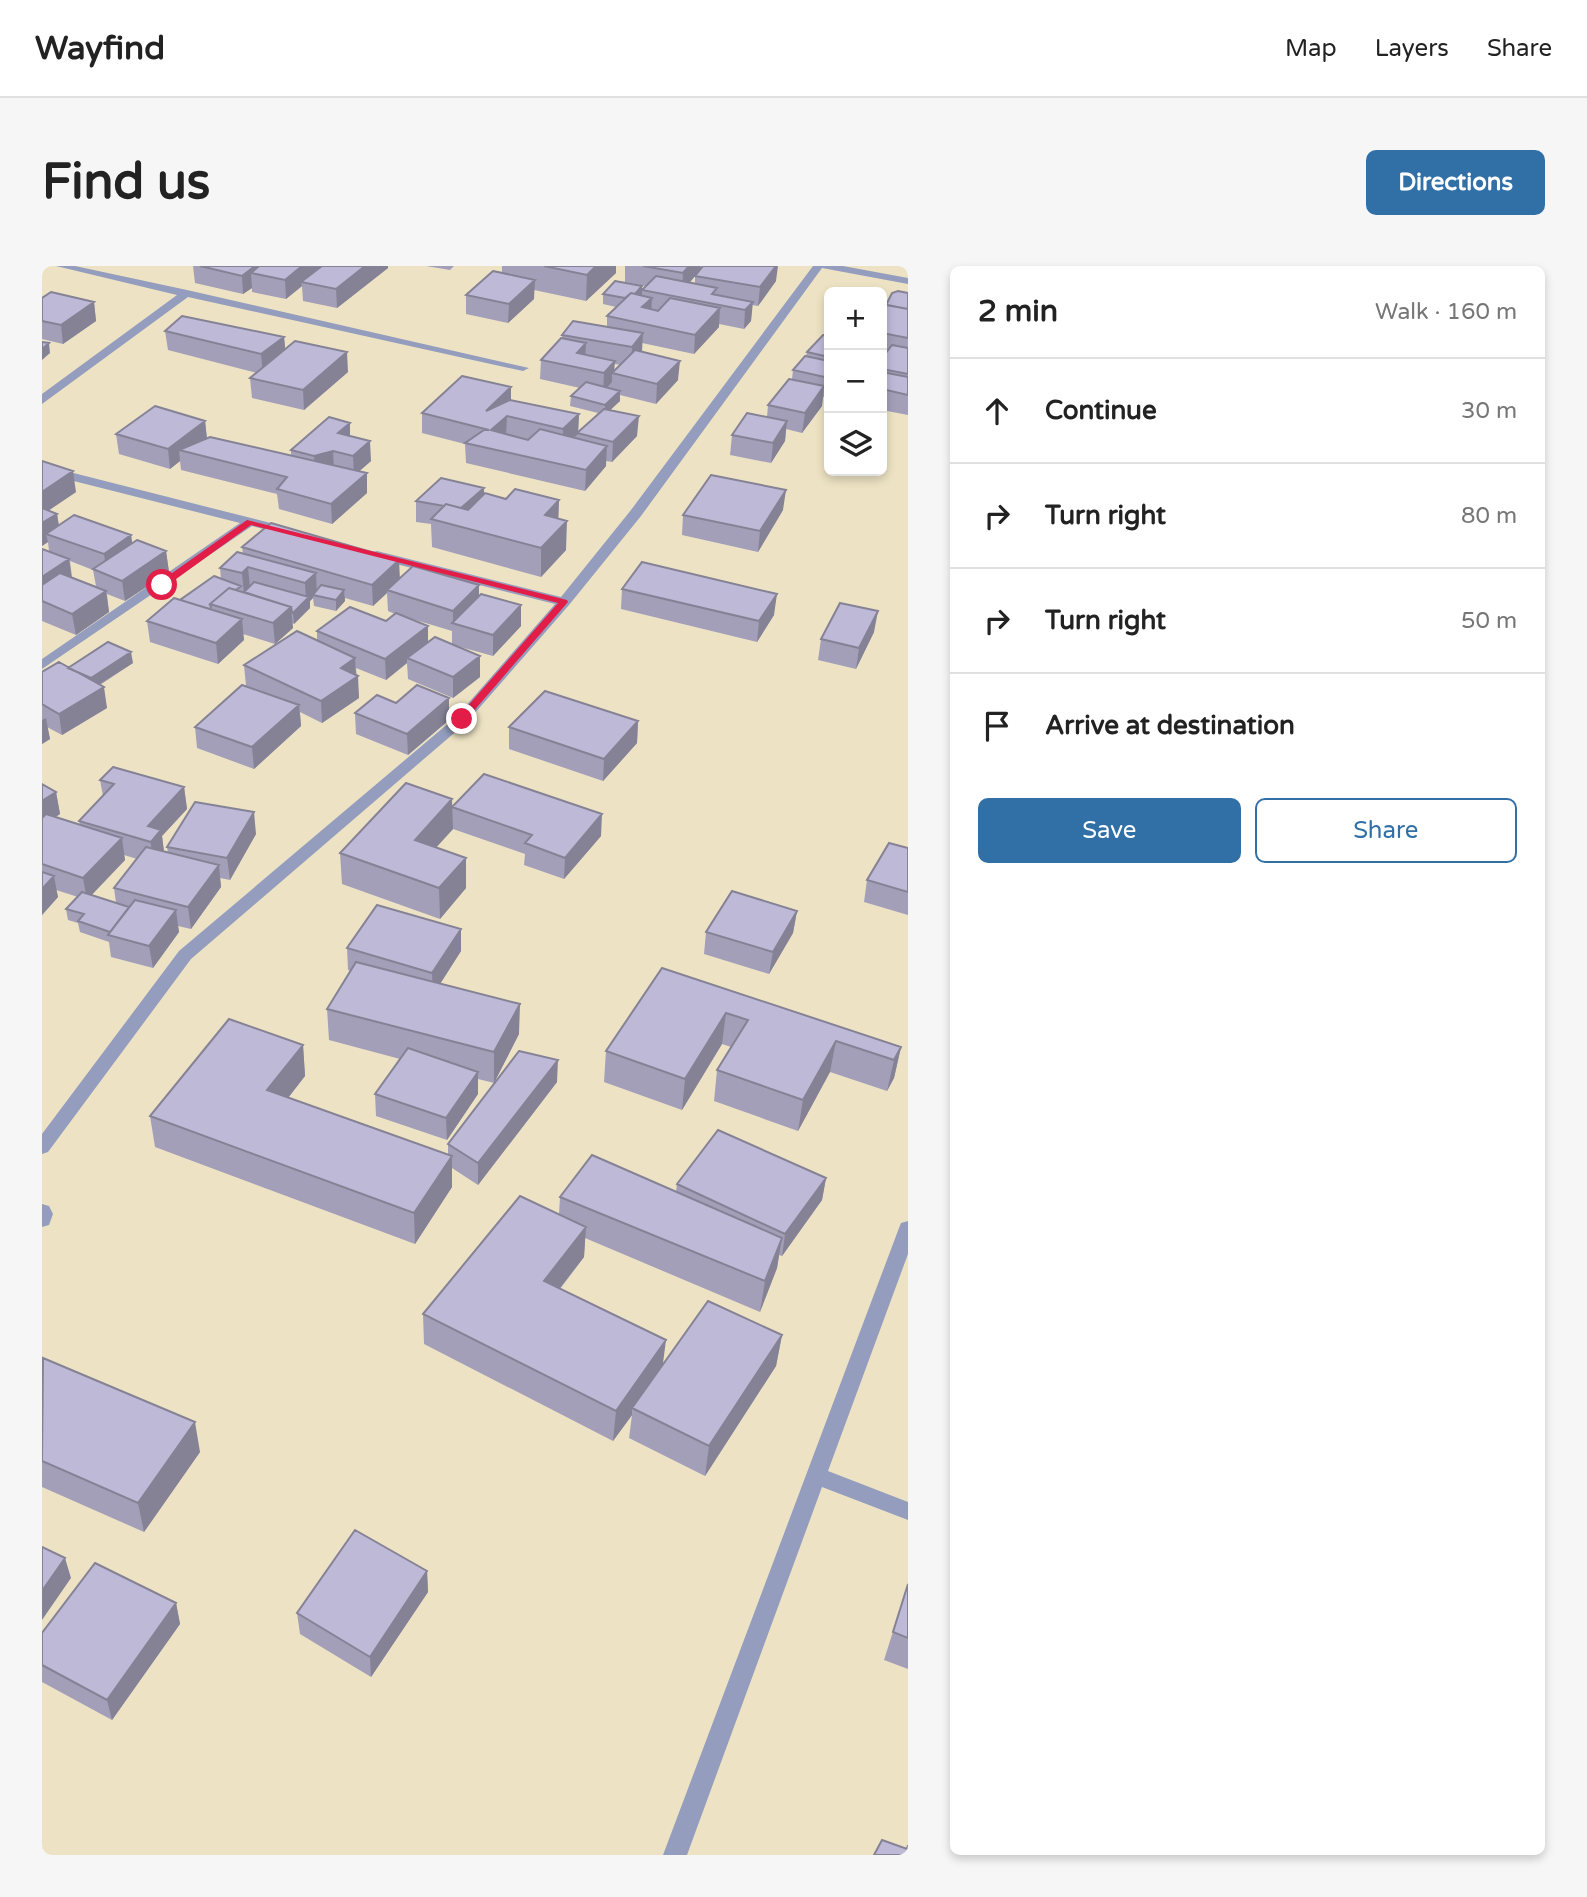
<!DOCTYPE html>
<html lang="en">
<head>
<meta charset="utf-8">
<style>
  :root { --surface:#fff; --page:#f6f6f6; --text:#222; --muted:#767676; --line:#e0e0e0; --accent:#3170a7 }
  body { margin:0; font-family:"Varela Round",sans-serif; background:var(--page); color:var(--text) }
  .controls { position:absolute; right:21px; top:21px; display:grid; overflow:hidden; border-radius:10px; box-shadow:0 4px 10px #0003 }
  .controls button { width:63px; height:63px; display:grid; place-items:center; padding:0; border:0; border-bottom:2px solid var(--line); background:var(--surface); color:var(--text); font:35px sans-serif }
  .stop { position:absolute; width:21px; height:21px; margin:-16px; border:5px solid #e11d48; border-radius:50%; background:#fff }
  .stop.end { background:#e11d48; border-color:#fff; box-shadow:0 2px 7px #0008 }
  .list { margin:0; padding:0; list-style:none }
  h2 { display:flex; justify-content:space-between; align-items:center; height:91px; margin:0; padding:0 28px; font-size:30px }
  h2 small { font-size:23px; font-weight:400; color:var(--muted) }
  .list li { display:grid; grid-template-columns:46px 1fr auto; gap:21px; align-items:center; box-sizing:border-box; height:105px; padding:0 28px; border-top:2px solid var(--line) }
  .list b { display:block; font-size:26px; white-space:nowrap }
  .list em { font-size:23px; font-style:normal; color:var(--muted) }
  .actions { display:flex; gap:14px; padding:21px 28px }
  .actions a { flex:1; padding:16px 0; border:2px solid var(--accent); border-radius:10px; text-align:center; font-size:24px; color:var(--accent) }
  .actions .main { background:var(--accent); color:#fff }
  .icon { flex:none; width:38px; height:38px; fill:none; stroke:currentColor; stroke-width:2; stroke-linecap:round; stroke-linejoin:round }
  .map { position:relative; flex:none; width:866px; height:1589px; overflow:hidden; border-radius:10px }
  header { display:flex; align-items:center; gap:42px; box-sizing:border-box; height:98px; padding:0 35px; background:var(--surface); border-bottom:2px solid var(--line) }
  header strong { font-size:33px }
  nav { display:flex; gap:38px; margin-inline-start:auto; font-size:24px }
  .intro { display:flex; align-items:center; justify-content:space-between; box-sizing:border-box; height:168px; padding:0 42px }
  h1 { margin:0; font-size:49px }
  .button { padding:18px 32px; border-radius:10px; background:var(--accent); color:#fff; font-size:24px; font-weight:700 }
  main { display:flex; gap:42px; padding:0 42px }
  aside { flex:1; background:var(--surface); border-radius:10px; box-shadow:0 4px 10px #0003 }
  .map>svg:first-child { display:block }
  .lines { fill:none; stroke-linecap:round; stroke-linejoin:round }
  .minor { fill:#949dbd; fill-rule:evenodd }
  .wall { fill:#a39fb9; fill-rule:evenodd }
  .shaded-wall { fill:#858296 }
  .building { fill:#beb9d7; stroke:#858296; stroke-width:2 }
  .route { fill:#e11d48 }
</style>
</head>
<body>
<header>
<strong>Wayfind</strong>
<nav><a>Map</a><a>Layers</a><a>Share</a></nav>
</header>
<div class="intro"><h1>Find us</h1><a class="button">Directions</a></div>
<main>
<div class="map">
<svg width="866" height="1589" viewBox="0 0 866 1589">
  <rect width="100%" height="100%" fill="#ede3c4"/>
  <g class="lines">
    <!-- minor -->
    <path class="minor" d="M14 0H33L145 24 487 102 481 105 146 31 0 138V128L135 29Z
      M771 0H801L866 12V18L780 2 599 250 527 339 425 456 149 693 6 886 0 888V868L137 685 415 450 513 338 330 292V286L335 285 519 331 589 244Z
      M0 199 252 263 253 266 247 270 210 260 0 403V393L198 257 0 207Z
      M0 938 7 940 11 948 7 959 0 961Z
      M866 955V988L786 1205 866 1236V1254L780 1221 645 1589H621L857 962 859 957Z"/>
  </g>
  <!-- wall -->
  <path class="wall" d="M151 0H346V2L295 42 261 35 260 20 244 33 210 26V22L201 28 153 17Z
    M384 0H412L408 4Z
    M460 0H574V7L544 35 492 24V33L466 57 424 48V29L460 7Z
    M583 0H659V3L734 15 716 40 710 39 709 55 702 63 677 58V61L652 88 600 77V86L636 114 614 138 578 129V135L568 144 595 170 570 196 564 195V200L543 225 424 197 423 178 380 167V147L469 121V134L537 148 536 167 556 147 528 140 529 130 538 122 498 113 499 94 520 72V69L565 60V50L574 41 561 38V28L600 20V29V24L604 20 583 16ZM653 10V17L648 16ZM572 98 579 99 572 105Z
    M866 27V149L840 144V35L845 36Z
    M0 32 52 36 54 55 21 78 0 73Z
    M787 52V132L781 131 780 140 760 167 744 163 743 175 729 197 688 189 690 169 725 151 726 139 750 113 751 104 764 90 765 86 783 69 784 56Z
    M123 65 242 71 243 83 306 106 262 144 210 132 208 112 215 107 126 84Z
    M163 155 165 172 249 189V184L308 170 329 195 317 205 325 207V227L290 258 237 243 235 228 139 204 138 195 128 203 77 188 74 168Z
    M0 195 34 226 7 244 15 248 17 259 89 269 90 277 124 285 127 306 83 335 65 328 67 346 34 369 0 355V283L7 285 6 276 0 280ZM28 295 51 304 54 320 30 311Z
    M442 222V229L464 233 517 234 516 252 524 284 499 311 390 281 389 258 374 256V235Z
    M741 244 716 286 640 269 641 249Z
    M200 281 358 312 437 330 479 360 451 390 411 379 438 411 411 432 366 413 365 397 344 414 314 402 317 432 280 457 258 446 259 460 212 503 155 482 153 461 210 423 204 420 202 399 275 374V365L344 355 353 348 346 345 345 327 331 340 303 332V335L294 345 272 340 271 332 268 335V342L252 358 250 357 251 362 233 378 201 368 202 374 176 398 108 376 105 355 138 334 179 313 178 302 201 288ZM367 352 410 365V378L386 376V360Z
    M580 323 732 349 715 376 579 343Z
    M832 366 814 403 776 394 779 373Z
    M91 397 58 419 65 442 20 469 5 461 8 473 0 478V406L26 401Z
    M407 432V454L366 489 314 468 313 447 354 437Z
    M596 455 595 477 561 515 467 483V461Z
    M58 514 142 521 145 543 120 570 122 586 126 587 125 581 214 568 188 614 178 612 179 621 149 663 136 660 137 666 111 702 69 691 67 676 38 666 36 657 26 654 24 643 36 631 14 624 16 631 0 649V518L14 526 18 548 13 551 38 559 37 555 61 530ZM82 589 95 593 72 622 74 637 49 629 83 594Z
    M410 533V541L559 570 522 613 482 599 483 588 411 563 394 581 424 592V622L398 653 300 618 298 587Z
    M866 582V649L822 636 825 614Z
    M755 645 751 667 727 708 662 688 664 666Z
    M305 682 419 685 398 718 477 768 452 817 515 816 436 919 410 902V921L373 978 113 881 108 850 261 779 263 810 246 832 406 889V878L452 817 436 813V828L405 874 334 850 333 828 358 793 287 774 285 743 309 705 306 704Z
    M620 702 859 781 852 812 845 825 788 806 756 865 672 835 675 804 689 781 680 778 640 844 562 816 564 785Z
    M784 912 780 934 740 990 737 989 735 1002 718 1046 543 972 542 991 518 1023 621 1098 740 1069 734 1100 663 1210 587 1172 590 1149 571 1175 382 1078 381 1048 517 948 518 931 634 926 635 918Z
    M0 1093 158 1186 102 1266 0 1221Z
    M385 1305 386 1326 329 1411 258 1368 255 1347Z
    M866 1318V1403L842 1394Z
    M134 1337 138 1358 70 1454 0 1416V1367Z"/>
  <!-- shaded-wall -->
  <path class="shaded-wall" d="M207 0H222L209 8 210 22 201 28 200 10Z
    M260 0H283L259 16 260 20 244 33 243 14Z
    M323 0H346V2L295 42 294 23Z
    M555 0H574V7L544 35 545 9Z
    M647 0H659L658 4 640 26 641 7Z
    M734 0H736L734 15 716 40 718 21Z
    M493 14 492 33 466 57 467 38Z
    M600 20V30L589 33Z
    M610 32 609 51 600 41Z
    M52 36 54 55 21 78 19 59Z
    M711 36 709 55 702 63 703 44Z
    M678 42 677 61 652 88 653 69Z
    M601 67 600 86 589 101 590 81Z
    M242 71 244 91 221 108 219 88Z
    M7 77 8 87 0 94V83Z
    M544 77 543 96 535 87Z
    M305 86 306 106 262 144 261 124Z
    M573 95 572 108 570 107V116L561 126 562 107Z
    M638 95 636 114 614 138 615 118Z
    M782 120 780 140 760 167 763 147Z
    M469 121V141L444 145Z
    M578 125V135L563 149V139Z
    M537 148 536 168 520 183 521 163Z
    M465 150 464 170 449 184V164Z
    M597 150 595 170 570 196 571 176Z
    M163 155 165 174 137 184 138 195 128 203 126 183Z
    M745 155 743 175 729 197 731 177Z
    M308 157V177L296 167Z
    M328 175 329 195 312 210 311 190Z
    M565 180 564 200 543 225 544 204Z
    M291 185 292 205 273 210 272 190Z
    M31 205 34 226 0 249V226Z
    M325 207V227L290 258 289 238Z
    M442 222V243L421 261 418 243Z
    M744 224 741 244 716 286 718 265Z
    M517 234 516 263 503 249Z
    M15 248 18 268H4L6 276 0 280V257Z
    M525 255 524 284 499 311V282Z
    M89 269 92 289 65 309 62 288Z
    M124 285 127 306 83 335 80 315Z
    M27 293 30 314 0 334V311Z
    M357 294 358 314 345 324V327L331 340 330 319Z
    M206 301 208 322 202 328 200 307Z
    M274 307 275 328 271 329V332L268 335V342L252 358 251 347 264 334 263 317Z
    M437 319V340L411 357V345Z
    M302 324 303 335 294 345V334Z
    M64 325 67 346 34 369 30 348Z
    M735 328 732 349 715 376 717 355Z
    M479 339V360L451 390V369Z
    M249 341 251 362 233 378 231 357Z
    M836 345 832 366 814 403 817 382Z
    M200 353 202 374 176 398 174 377Z
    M386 360V381L365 392V397L344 414 343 393Z
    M89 386 91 397 50 423 49 412Z
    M438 390V411L411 432V411Z
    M313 392 314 411 316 410 317 432 280 457 279 435 299 402Z
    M62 421 65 442 20 469 17 448Z
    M407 432V454L366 489 365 468Z
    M257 439 259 460 212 503 210 481Z
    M4 452 8 473 0 478V454Z
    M596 455 595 477 561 515 562 493Z
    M142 521 145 543 120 570 122 586 112 598 106 560Z
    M14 526 18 548 0 560V535Z
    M410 533 411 563 373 605V574Z
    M212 546 214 568 188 614 185 592Z
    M560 548 559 570 522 613 523 592Z
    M80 572 83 594 45 634 41 612Z
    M424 592V622L398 653 397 622Z
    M177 599 179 621 149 663 146 641Z
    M12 610 16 631 0 649V623Z
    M134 644 137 666 111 702 107 680Z
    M755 645 751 667 727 708 731 686Z
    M419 663V685L391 729 390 707Z
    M478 738 477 768 452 817V786Z
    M684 747 680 778 640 844 643 813Z
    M794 775 788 806 756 865 761 834Z
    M261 779 263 810 228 855 225 824Z
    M859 781 852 812 845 825 852 794Z
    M516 794 515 816 436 919V897Z
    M436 806V828L405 874 404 852Z
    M410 890V921L373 978 372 947Z
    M784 912 780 934 740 990 743 968Z
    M544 961 542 991 500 1045 502 1015Z
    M740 972 735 1002 718 1046 723 1015Z
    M740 1069 734 1100 663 1210 667 1180Z
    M624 1074 620 1105 590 1142V1149L571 1175 574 1145Z
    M153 1156 158 1186 102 1266 96 1237Z
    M23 1292 29 1312 0 1354V1325Z
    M385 1305 386 1326 329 1411 328 1391Z
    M134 1337 138 1358 70 1454 65 1434Z"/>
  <!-- building -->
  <path class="building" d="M158 0H213L200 10Z
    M217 0H260L243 14 209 7Z
    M280 0H323L294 23 259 16Z
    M502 0H554L545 9Z
    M601 0H647L641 7Z
    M661 0H734L718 21 653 10Z
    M451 5 493 14 467 38 424 29Z
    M614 10 675 22 670 28 711 36 703 44 600 24Z
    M573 15 600 20 593 28 589 27 583 32 561 28Z
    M856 25 866 27V43L844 39 850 27Z
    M9 26 52 36 19 59 0 55V32Z
    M589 27 610 32 600 41 616 45 628 32 678 42 653 69 565 50Z
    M840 35 845 36 844 39 840 38Z
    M840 38 866 43V72L840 67Z
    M140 50 242 71 219 88 123 65Z
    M531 55 601 67 590 81 520 69Z
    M781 69 787 70V91L765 86Z
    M519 72 544 77 535 87 573 95 562 107 499 94Z
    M253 75 305 86 261 124 208 112Z
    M0 76 7 77 0 83Z
    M850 79 866 82V108L840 103V92Z
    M593 84 638 95 615 118 570 107Z
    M763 90 787 95V112L751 104Z
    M840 106 866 111V129L840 123Z
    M420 110 469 121 444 145 468 134 537 148 521 163 465 150 449 164 486 174 498 163 565 180 544 204 423 177 442 164H447L380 147Z
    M747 113 782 120 763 147 726 139Z
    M544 116 578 125 563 139 529 130Z
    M113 140 163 155 126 183 74 168Z
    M562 143 597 150 571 176 535 167Z
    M705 147 745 155 731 177 690 169Z
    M287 151 308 157 296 167 328 175 311 190 291 185 272 190 249 184Z
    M168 171 325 207 289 238 235 223 245 211 137 184Z
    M0 195 31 205 0 226Z
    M669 209 744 224 718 265 641 249Z
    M399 212 442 222 419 242 404 238 402 240 374 235Z
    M473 223 517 234 503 249 525 255 499 282 389 253 404 238 426 244 443 227 464 233Z
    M0 242 15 248 0 257Z
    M32 249 89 269 62 288 4 268Z
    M229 257 357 294 330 319 200 281Z
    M95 274 124 285 80 315 51 303Z
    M0 283 27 293 0 311Z
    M195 286 274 307 263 317 206 301 200 307 178 302Z
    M600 296 735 328 717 355 580 323Z
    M371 300 437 319 411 345 345 324Z
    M18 307 64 325 30 348 0 335V319Z
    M172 310 199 320 194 324 187 322 168 338 169 342 168 343 138 334Z
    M212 316 267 331 251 347 250 346 249 341 202 326Z
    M279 319 302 324 294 334 271 329Z
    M187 322 249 341 231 357 168 338Z
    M439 328 479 339 451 369 410 357Z
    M132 332 200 353 174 377 105 355Z
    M798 337 836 345 817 382 779 373Z
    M308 341 344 355 354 347 386 360 343 393 275 365Z
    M255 365 313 392 299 402 316 410 279 435 202 399Z
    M393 371 438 390 411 411 365 392Z
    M66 376 89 386 49 412 26 402Z
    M17 396 62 421 17 448 0 438V406Z
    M200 419 257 439 210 481 153 461Z
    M375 419 407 432 365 468 313 447 335 429 354 437Z
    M503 425 596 455 562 493 467 461Z
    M71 501 142 521 106 560 119 564 109 576 37 555 72 518 58 514Z
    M442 508 560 548 523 592 483 577 490 569 410 541Z
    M364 517 410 533 373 574 424 592 397 622 298 587Z
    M0 518 14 526 0 535Z
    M153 536 212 546 185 592 125 581Z
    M4 548 80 572 41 612 0 598V552Z
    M847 577 866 582V626L825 614Z
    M104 581 177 599 146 641 72 622Z
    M0 606 12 610 0 623Z
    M690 625 755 645 731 686 664 666Z
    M40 626 87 641 68 666 36 655 42 648 24 643Z
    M93 634 134 644 107 680 66 669Z
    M335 639 419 663 390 707 305 682Z
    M314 696 478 738 452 786 285 743Z
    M620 702 859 781 852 794 794 775 761 834 675 804 706 754 684 747 643 813 564 785Z
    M187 753 261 779 225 824 410 890 372 947 108 850Z
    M366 782 436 806 404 852 333 828Z
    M477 785 516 794 436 897 406 878Z
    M676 864 784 912 743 968 635 918Z
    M550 889 740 972 723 1015 518 931Z
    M478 930 544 961 502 1015 624 1074 574 1145 381 1048Z
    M666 1035 740 1069 667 1180 590 1142Z
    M1 1092 153 1156 96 1237 0 1195Z
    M313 1264 385 1305 328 1391 255 1347Z
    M0 1281 23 1292 0 1325Z
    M53 1297 134 1337 65 1434 0 1399V1367Z
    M866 1318V1372L851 1366Z
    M840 1574 865 1583 866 1579V1589H832Z"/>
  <!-- route -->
  <path class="route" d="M205 254 525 334 526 336 423 455H416V451L516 337 209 259 123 321H116V317Z"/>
</svg>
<div class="controls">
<button>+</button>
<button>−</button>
<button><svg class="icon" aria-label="layers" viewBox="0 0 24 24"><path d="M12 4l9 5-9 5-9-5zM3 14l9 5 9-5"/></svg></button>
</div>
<div class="stop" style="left:120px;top:319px"></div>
<div class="stop end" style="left:420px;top:453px"></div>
</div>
<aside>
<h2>2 min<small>Walk · 160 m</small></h2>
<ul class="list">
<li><svg class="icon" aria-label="ahead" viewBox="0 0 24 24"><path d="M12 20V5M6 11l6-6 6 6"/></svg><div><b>Continue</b></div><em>30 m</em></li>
<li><svg class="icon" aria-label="right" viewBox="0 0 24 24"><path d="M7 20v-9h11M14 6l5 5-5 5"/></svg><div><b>Turn right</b></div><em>80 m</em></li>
<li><svg class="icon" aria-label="right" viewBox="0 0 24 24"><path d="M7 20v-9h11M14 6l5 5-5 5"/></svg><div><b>Turn right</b></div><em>50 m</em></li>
<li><svg class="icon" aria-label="arrive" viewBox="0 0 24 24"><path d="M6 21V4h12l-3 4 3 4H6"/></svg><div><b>Arrive at destination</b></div></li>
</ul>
<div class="actions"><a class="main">Save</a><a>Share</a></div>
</aside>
</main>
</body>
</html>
